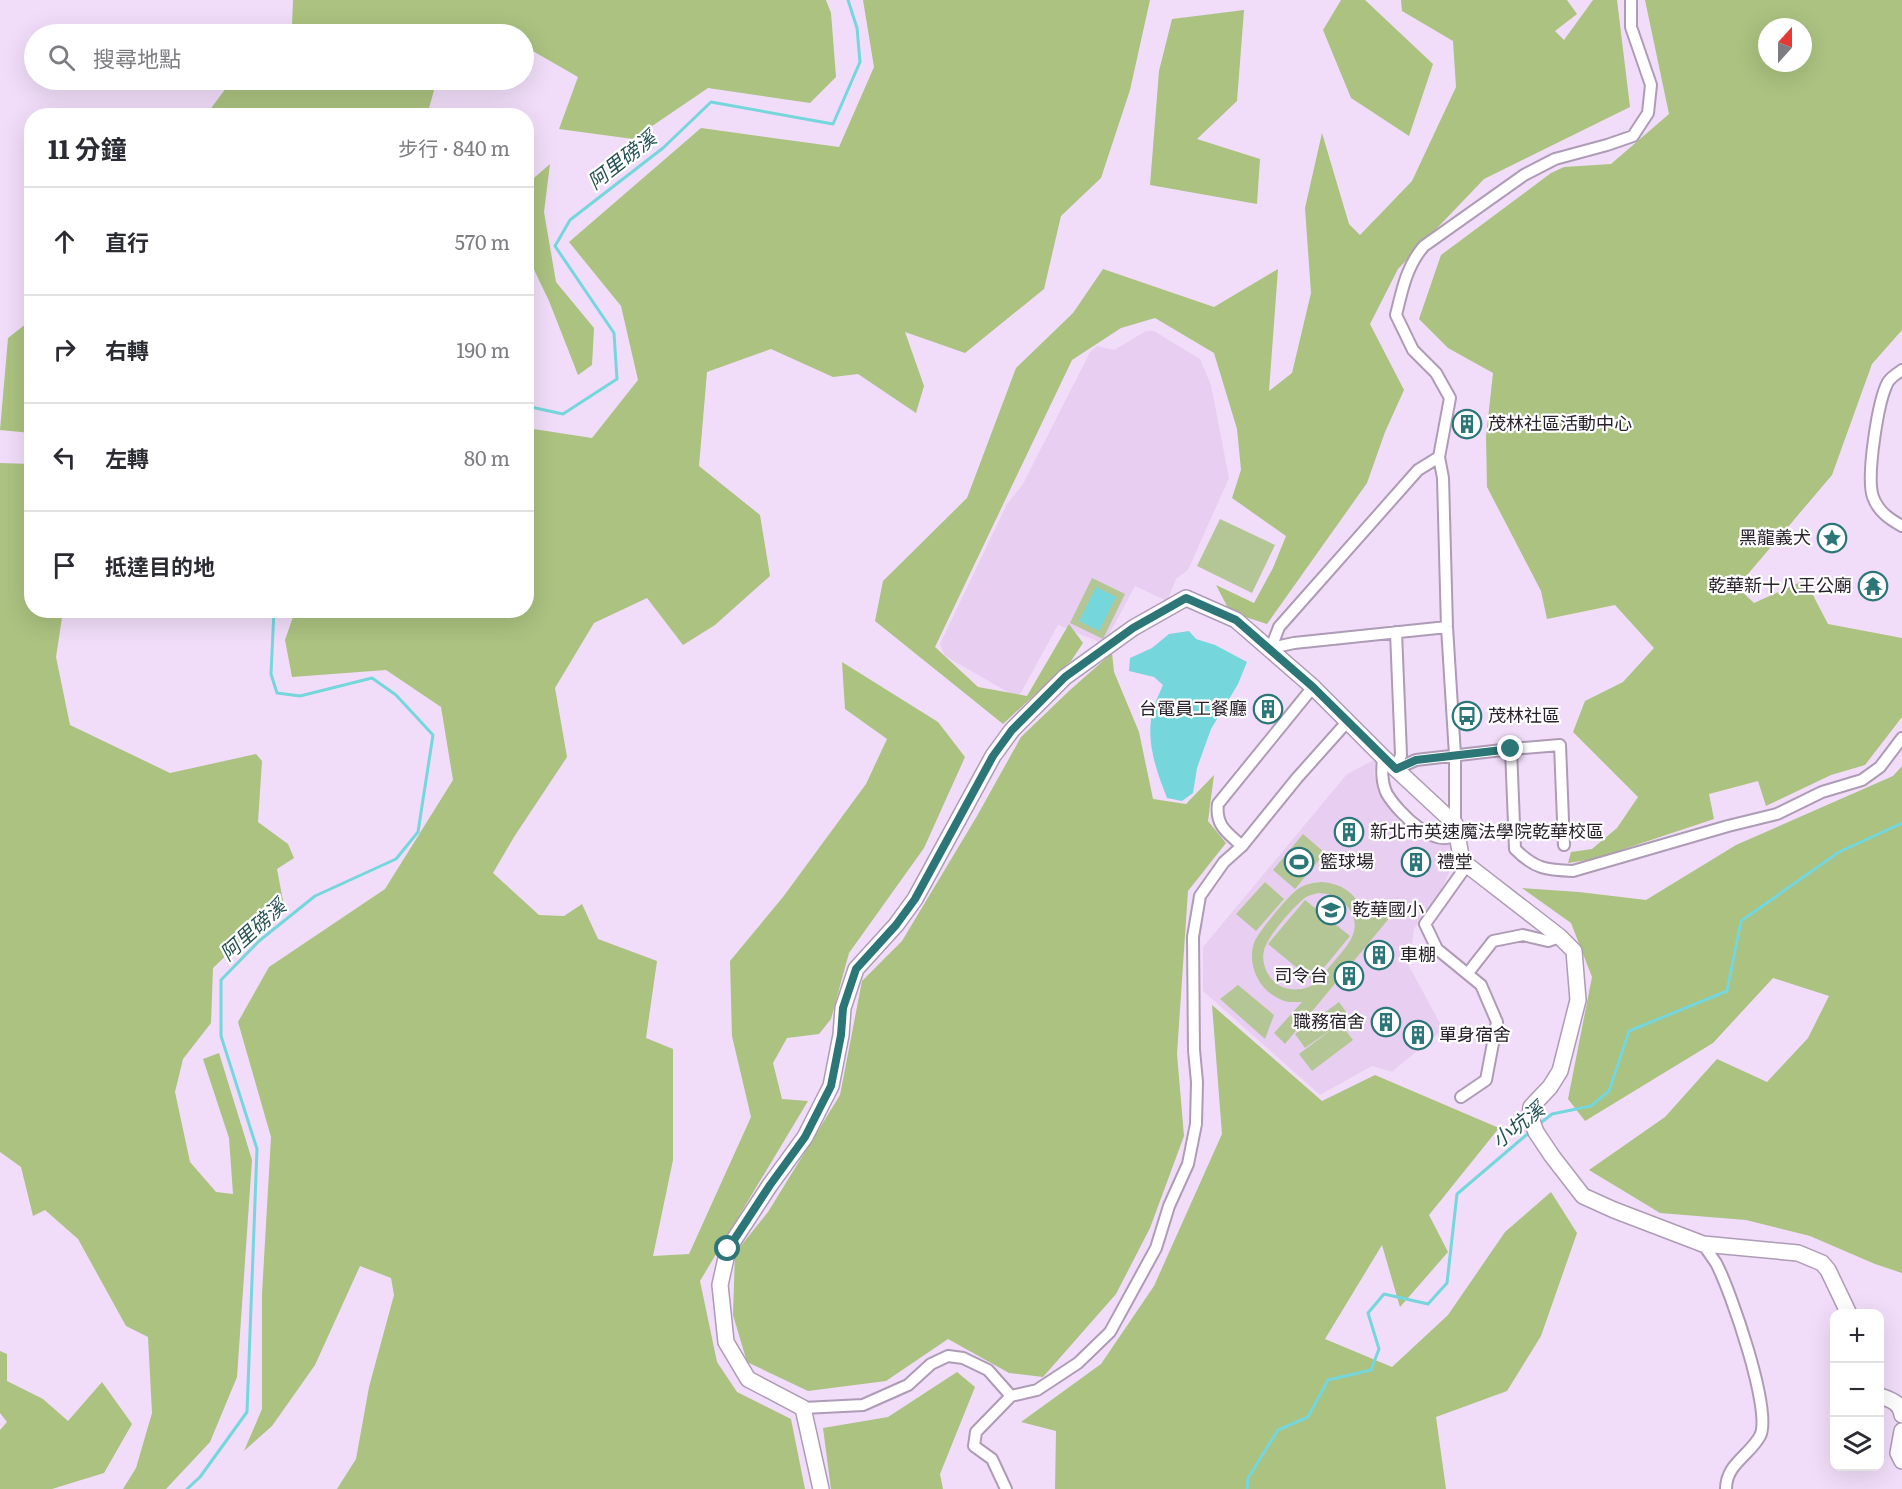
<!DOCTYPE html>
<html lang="zh-TW">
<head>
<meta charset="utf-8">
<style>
  :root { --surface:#fff; --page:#f2f2f3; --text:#2b2b33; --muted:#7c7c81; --line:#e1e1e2 }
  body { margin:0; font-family:Literata,"Noto Sans TC",serif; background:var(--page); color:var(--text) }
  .controls { position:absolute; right:18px; bottom:18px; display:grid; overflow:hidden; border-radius:12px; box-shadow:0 6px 24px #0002 }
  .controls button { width:54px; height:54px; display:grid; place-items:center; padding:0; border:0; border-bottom:2px solid var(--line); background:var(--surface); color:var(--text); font:30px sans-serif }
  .compass { position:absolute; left:1758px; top:18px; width:54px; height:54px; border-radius:50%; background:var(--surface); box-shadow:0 6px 24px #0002; rotate:21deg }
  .stop { position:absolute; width:18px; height:18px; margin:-14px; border:4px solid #2c7677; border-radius:50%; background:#fff }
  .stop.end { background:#2c7677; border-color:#fff; box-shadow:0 2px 6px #0008 }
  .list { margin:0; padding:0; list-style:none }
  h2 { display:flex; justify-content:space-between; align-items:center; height:78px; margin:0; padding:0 24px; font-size:26px }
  h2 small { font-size:20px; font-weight:400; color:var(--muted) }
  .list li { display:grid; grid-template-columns:39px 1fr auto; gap:18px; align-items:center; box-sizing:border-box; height:108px; padding:0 24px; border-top:2px solid var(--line) }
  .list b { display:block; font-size:22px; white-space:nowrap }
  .list em { font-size:20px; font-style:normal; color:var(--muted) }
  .icon { flex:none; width:33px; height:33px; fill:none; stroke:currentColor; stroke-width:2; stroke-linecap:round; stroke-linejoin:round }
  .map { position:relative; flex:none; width:1902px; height:1489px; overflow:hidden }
  .search { position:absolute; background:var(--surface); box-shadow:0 6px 24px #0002; left:24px; top:24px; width:510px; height:66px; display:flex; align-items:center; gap:15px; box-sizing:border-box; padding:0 21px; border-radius:33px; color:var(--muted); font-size:22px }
  .panel { position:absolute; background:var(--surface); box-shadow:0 6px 24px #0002; left:24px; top:108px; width:510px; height:510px; border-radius:24px }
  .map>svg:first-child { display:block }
  .built { fill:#e8cff1 }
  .green { fill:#b4c695; fill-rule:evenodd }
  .forest { fill:#abc280; fill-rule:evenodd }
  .water { fill:#75d6dc }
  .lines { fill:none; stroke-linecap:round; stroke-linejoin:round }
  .stream { stroke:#75d6dc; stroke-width:3 }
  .street-casing { stroke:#ae9bb5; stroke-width:14 }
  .secondary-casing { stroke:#ae9bb5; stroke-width:18 }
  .street { stroke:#fff; stroke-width:10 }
  .secondary { stroke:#fff; stroke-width:15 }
  .route { stroke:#2c7677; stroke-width:8 }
  .labels { text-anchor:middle; stroke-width:4.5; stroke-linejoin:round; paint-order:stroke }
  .poi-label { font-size:18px; fill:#29222c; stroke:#fff; text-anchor:start }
  .water-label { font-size:20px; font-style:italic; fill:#255153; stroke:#fff }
</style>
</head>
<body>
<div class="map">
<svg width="1902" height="1489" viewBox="0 0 1902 1489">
  <rect width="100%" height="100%" fill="#f1ddf9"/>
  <!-- built -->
  <path class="built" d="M1146 331H1154L1200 359 1211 385 1229 478 1188 570 1176 579 1167 601 1135 586 1104 644 1058 625 1018 698 945 656 940 644 1007 504 1023 484 1090 352 1097 346 1114 350Z
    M1376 759 1374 775 1384 797 1401 817 1455 843 1451 868 1441 891 1414 929 1409 966 1443 1029 1392 1072 1372 1066 1320 1095 1203 991V947L1347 774Z"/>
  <!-- green -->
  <path class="green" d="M1220 519 1275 545 1252 593 1197 566Z
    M1092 578 1125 594 1103 639 1070 623Z
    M1303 834 1325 853 1295 889 1273 870Z
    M1265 882 1284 899 1256 931 1236 914Z
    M1320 882C1346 883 1359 897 1366 920L1383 900 1396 910 1285 1044 1274 1033 1302 1002C1298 1002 1292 1002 1288 1002 1262 996 1246 968 1254 943 1257 933 1289 895 1298 889 1305 884 1313 883 1320 882ZM1319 893C1331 894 1339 896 1347 906 1366 929 1346 947 1331 965 1326 970 1322 979 1316 983 1308 989 1295 991 1285 988 1269 983 1259 963 1265 947 1270 934 1294 906 1306 897 1310 895 1314 894 1319 893Z
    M1305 900 1350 936 1313 981 1268 944Z
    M1238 985 1274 1015 1265 1039 1220 999Z
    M1339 1002 1349 1016 1340 1023 1353 1040 1312 1071 1299 1054 1339 1024 1305 1048 1295 1034Z"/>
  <!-- forest -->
  <path class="forest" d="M293 0H826L831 13 836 77 810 103 708 88 633 139 559 129 578 77 524 46V34H281L292 24Z
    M863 0H1150L1130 90 1101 178 1061 216 1044 289 965 353 905 332 924 386 916 413 858 374 833 377 771 349 707 372 699 466 760 515 770 576 715 625 683 645 647 598 594 623 555 688 567 757 514 837 493 873 539 915 564 916 582 904 598 939 657 961 646 1038 673 1049V1160L653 1256 689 1254 751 1117 732 1036 730 961 783 897 866 784 887 739 845 709 842 662 938 722 965 757 924 848 849 953 831 1019 819 1034 787 1038 773 1063 782 1099 808 1101 700 1281 717 1362 737 1392 791 1419 805 1489H337L356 1459 369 1387 394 1295 391 1278 360 1266 315 1365 272 1426 244 1451 262 1409V1294L271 1137 238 1022 269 967 385 889 453 780 441 707 386 670 292 677 285 640 295 611 526 610 527 428 592 438 638 380 621 306 569 242 701 128 839 147 874 67Z
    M1341 0H1365L1433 64 1409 136 1351 98 1323 30Z
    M1401 0H1567L1577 14 1555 31 1564 40 1593 0H1617L1630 107 1484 179 1398 269 1370 324 1404 390 1385 432 1367 483 1267 624 1230 612 1216 585 1254 603 1273 568 1286 536 1232 498 1241 470 1237 429 1214 353 1155 318 1121 328 1072 360 935 647 978 687 1027 696 1069 624 1083 643 1071 661 1003 724 875 621 883 581 967 498 1016 368 1073 313 1103 269 1214 307 1278 269 1269 391 1292 373 1311 293 1305 208 1322 133 1349 224 1360 235 1412 181 1456 87 1453 41 1402 11Z
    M1645 0H1902V330L1872 364 1832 475 1737 587 1754 603 1805 580 1828 624 1902 638V717L1865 765 1831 775 1766 806 1758 781 1709 794 1714 819 1594 859 1568 863 1571 852 1592 849 1617 828 1638 797 1573 732 1585 701 1623 682 1654 648 1615 605 1547 619 1541 591 1487 487 1486 437 1493 373 1448 348 1419 319 1441 255 1551 173 1564 167 1611 164 1669 114ZM1767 27H1803V63H1767Z
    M1244 10 1237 101 1197 139 1260 159 1257 204 1150 185 1159 71 1172 19Z
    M232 80H437L427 115H206Z
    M550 164 544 212 556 282 594 328 592 365 578 375 549 301 527 255V184Z
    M31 320V433L0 430 8 338Z
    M0 463 31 464 32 610 63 611 56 657 70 725 170 773 256 754 262 761 258 822 288 844 294 858 277 869 283 901 213 968 211 1023 183 1059 175 1092 190 1162 216 1192 233 1194 229 1138 203 1059 219 1053 252 1160 237 1377 210 1442 166 1489H123L136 1468 152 1413 148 1337 126 1326 78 1239 45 1210 33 1216 21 1167 0 1152Z
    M1112 653 1114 672 1139 732 1153 799 1186 804 1214 775 1208 821 1226 843 1188 891 1177 1054 1184 1136 1150 1228 1116 1294 1043 1377 1009 1373 948 1339 886 1381 808 1391 747 1362 733 1315 735 1253 768 1212 840 1095 862 981 902 941 977 816 1021 737 1070 690Z
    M1902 766V1273L1875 1264 1810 1236 1746 1220 1660 1213 1589 1170 1665 1117 1717 1059 1767 1082 1808 1038 1829 996 1773 978 1713 1043 1585 1121 1568 1099 1592 977 1571 923 1522 888 1579 892 1646 900 1736 845 1893 776Z
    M1212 1005 1322 1101 1375 1075 1499 1128 1429 1215 1448 1252 1400 1307 1382 1245 1325 1339 1392 1367 1448 1315 1505 1232 1551 1192 1577 1233 1541 1336 1507 1391 1436 1417 1446 1489H1055L1056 1431 1021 1422 1101 1364 1154 1286 1222 1134Z
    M0 1351 7 1354V1381L43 1399 68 1421 102 1382 132 1424 104 1473 52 1489H0V1430L7 1422 0 1413Z
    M957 1372 975 1387 940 1474 943 1489H831L823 1428 888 1417Z"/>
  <!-- water -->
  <path class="water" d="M1096 587 1116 597 1099 631 1079 621Z
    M1189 631 1196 639 1215 645 1247 662 1238 684 1211 729 1197 768 1193 793 1182 801 1167 798C1156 770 1144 737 1154 707 1156 700 1160 692 1163 685L1154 677 1129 671 1130 658 1152 648 1169 634Z"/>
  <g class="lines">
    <!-- stream -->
    <path class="stream" d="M526 406 563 414 617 379 614 333 555 246 570 220 663 148 711 102 833 124 860 62 857 28 848 0
      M1538 1125 1552 1114 1591 1106 1609 1091 1629 1031 1727 991 1741 921 1839 852 1902 823
      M187 1489 200 1477 247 1412 257 1149 221 1036V980L259 941 315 896 396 859 418 832 433 735 396 695 372 678 300 696 277 693 271 674 274 610
      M1247 1489 1248 1478 1278 1430 1308 1417 1328 1380 1371 1370 1379 1349 1368 1313 1384 1294 1428 1304 1447 1283 1457 1194 1531 1131"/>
    <!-- street casing -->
    <g class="street-casing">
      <path id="street" d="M1902 370C1898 373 1891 377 1888 382 1878 400 1866 477 1873 497 1878 511 1889 519 1902 526
        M1396 632 1401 755 1396 769
        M1271 648 1279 627 1418 470 1439 457
        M1271 648 1294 643 1447 627
        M1511 749 1560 745 1564 845
        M1383 757C1382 769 1381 782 1387 794 1398 812 1436 852 1458 833
        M1396 769 1416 760 1511 749 1515 849C1535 869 1546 870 1573 871L1728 826 1777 814 1822 792 1862 780 1880 767 1902 738
        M1455 824V755L1447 627 1443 478 1439 457 1450 398 1436 373 1413 350 1396 315C1402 290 1407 265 1424 246L1524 175 1555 159 1607 145 1633 136 1648 113 1651 85 1631 27V0
        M1242 846C1228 833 1215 826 1218 804L1313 687
        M1468 973 1493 941 1523 935 1548 941 1560 937
        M1461 1097 1486 1080 1497 1022 1481 985 1437 949 1425 924 1467 865
        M1703 1244C1707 1250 1712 1257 1716 1263 1730 1289 1773 1412 1760 1436 1749 1456 1726 1464 1726 1489
        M803 1408 863 1405 908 1385 931 1364 948 1356 963 1358 988 1370 1011 1396 1037 1390 1078 1363 1110 1332 1156 1248 1169 1206 1188 1164 1196 1124 1197 1082 1194 1050 1193 937 1200 896 1224 862 1242 846 1297 778 1347 722
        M1006 1489 992 1459 974 1446 976 1432 1011 1396"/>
    </g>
    <!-- secondary casing -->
    <g class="secondary-casing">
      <path id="secondary" d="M1880 1396C1891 1400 1900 1402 1902 1415
        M1902 1431 1898 1453 1902 1461
        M821 1489 803 1408 748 1379 726 1342 720 1285 728 1249 770 1185 805 1137 831 1086 841 1035 843 1008 856 969 896 925 915 899 993 756 1012 730 1065 677 1133 628 1186 598 1236 620 1313 687 1383 757 1455 824 1462 861 1560 937 1574 951 1578 1000 1560 1071 1550 1087 1531 1107 1530 1116 1536 1132 1552 1156 1583 1196 1614 1210 1703 1244 1798 1253 1822 1263 1828 1270 1849 1314"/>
    </g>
    <!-- street -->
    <use href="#street" class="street"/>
    <!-- secondary -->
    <use href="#secondary" class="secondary"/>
  </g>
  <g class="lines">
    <!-- route -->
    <path class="route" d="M728 1249 770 1185 805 1137 831 1086 841 1035 843 1008 856 969 896 925 915 899 993 756 1012 730 1065 677 1133 628 1186 598 1236 620 1313 687 1396 769 1416 760 1511 749"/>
  </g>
  <!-- icons -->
  <defs>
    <g id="building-ring" transform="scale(1.5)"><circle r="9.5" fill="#fff" stroke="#2c7677" stroke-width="1.5"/><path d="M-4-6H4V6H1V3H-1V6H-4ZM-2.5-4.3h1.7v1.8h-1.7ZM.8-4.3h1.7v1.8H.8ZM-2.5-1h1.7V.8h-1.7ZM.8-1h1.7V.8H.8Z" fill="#2c7677"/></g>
    <g id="sight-ring" transform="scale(1.5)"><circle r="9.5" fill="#fff" stroke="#2c7677" stroke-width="1.5"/><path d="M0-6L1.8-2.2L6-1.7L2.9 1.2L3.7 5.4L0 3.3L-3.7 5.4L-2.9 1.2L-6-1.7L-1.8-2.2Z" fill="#2c7677"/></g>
    <g id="temple-ring" transform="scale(1.5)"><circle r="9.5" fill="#fff" stroke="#2c7677" stroke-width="1.5"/><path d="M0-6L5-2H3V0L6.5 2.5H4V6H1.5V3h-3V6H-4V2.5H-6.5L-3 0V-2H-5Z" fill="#2c7677"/></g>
    <g id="bus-ring" transform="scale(1.5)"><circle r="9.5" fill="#fff" stroke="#2c7677" stroke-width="1.5"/><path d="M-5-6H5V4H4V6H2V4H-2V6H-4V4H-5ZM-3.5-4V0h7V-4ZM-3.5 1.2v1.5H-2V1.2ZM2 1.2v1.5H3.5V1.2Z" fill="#2c7677"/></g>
    <g id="stadium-ring" transform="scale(1.5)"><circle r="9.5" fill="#fff" stroke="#2c7677" stroke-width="1.5"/><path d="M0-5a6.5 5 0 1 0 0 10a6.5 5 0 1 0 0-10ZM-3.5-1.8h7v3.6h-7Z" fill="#2c7677"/></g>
    <g id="school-ring" transform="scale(1.5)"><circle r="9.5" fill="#fff" stroke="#2c7677" stroke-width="1.5"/><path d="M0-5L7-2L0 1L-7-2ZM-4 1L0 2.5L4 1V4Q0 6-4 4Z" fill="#2c7677"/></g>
  </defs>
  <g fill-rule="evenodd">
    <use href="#building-ring" x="1467" y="424"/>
    <use href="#sight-ring" x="1832" y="538"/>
    <use href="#temple-ring" x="1873" y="586"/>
    <use href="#building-ring" x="1268" y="709"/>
    <use href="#bus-ring" x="1467" y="716"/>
    <use href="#building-ring" x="1349" y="832"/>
    <use href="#stadium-ring" x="1299" y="862"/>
    <use href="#building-ring" x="1416" y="862"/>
    <use href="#school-ring" x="1331" y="910"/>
    <use href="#building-ring" x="1379" y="955"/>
    <use href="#building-ring" x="1349" y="976"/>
    <use href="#building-ring" x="1386" y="1022"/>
    <use href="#building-ring" x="1418" y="1035"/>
  </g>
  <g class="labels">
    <!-- poi labels -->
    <g class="poi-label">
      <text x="1488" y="430">茂林社區活動中心</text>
      <text x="1811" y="544" text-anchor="end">黑龍義犬</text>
      <text x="1852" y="592" text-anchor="end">乾華新十八王公廟</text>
      <text x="1247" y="715" text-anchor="end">台電員工餐廳</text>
      <text x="1488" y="722">茂林社區</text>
      <text x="1370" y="838">新北市英速魔法學院乾華校區</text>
      <text x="1320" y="868">籃球場</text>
      <text x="1437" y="868">禮堂</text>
      <text x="1352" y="916">乾華國小</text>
      <text x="1400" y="961">車棚</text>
      <text x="1328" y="982" text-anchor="end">司令台</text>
      <text x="1365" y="1028" text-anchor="end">職務宿舍</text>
      <text x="1439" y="1041">單身宿舍</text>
    </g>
    <!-- water labels -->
    <g class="water-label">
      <text transform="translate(622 160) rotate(-38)" y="7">阿里磅溪</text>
      <text transform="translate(253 930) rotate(-42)" y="7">阿里磅溪</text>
      <text transform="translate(1518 1125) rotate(-38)" y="7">小坑溪</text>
    </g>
  </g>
</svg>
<div class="controls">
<button>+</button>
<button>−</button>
<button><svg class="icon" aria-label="layers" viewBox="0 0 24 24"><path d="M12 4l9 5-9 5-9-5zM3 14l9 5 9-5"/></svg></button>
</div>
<svg class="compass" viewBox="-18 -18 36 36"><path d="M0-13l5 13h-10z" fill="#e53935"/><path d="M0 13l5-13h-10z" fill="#7c7c81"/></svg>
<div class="stop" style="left:728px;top:1249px"></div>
<div class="stop end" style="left:1511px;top:749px"></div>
<div class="search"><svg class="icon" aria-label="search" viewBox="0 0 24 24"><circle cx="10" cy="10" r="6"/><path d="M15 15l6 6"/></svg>搜尋地點</div>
<section class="panel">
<h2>11 分鐘<small>步行 · 840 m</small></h2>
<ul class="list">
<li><svg class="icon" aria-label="ahead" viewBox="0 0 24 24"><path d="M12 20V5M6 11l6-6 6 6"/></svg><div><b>直行</b></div><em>570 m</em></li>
<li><svg class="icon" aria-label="right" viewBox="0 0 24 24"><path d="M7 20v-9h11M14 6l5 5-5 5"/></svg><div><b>右轉</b></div><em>190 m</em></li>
<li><svg class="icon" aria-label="left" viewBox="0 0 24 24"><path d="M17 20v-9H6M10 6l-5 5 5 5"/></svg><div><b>左轉</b></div><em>80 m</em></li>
<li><svg class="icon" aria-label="arrive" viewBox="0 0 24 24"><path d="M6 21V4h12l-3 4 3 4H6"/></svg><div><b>抵達目的地</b></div></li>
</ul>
</section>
</div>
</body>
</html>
